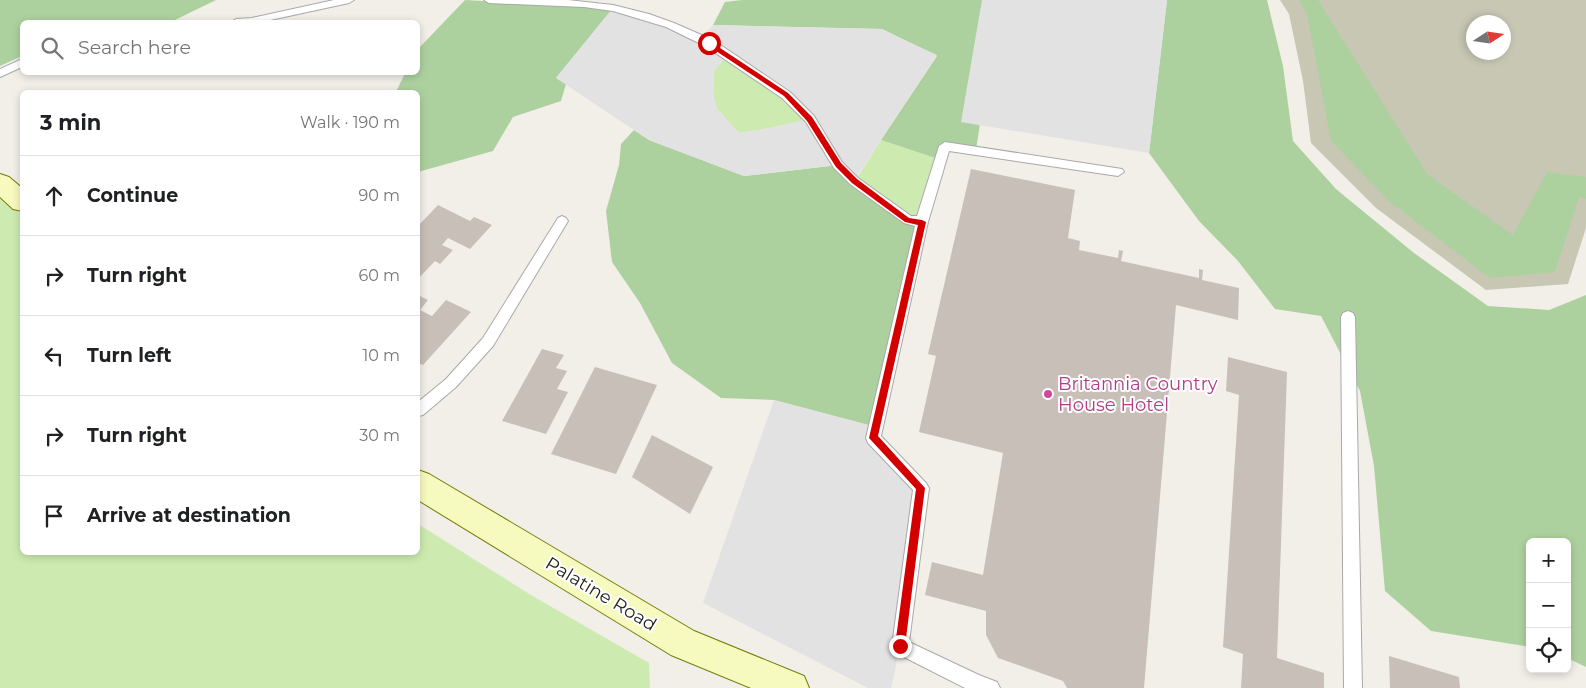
<!DOCTYPE html>
<html lang="en">
<head>
<meta charset="utf-8">
<style>
  :root { --surface:#fff; --page:#f6f6f6; --text:#202124; --muted:#757577; --line:#e0e0e0 }
  body { margin:0; font-family:Montserrat,sans-serif; background:var(--page); color:var(--text) }
  .controls { position:absolute; right:15px; bottom:15px; display:grid; overflow:hidden; border-radius:8px; box-shadow:0 2px 8px #0003 }
  .controls button { width:45px; height:45px; display:grid; place-items:center; padding:0; border:0; border-bottom:1px solid var(--line); background:var(--surface); color:var(--text); font:25px sans-serif }
  .compass { position:absolute; left:1466px; top:15px; width:45px; height:45px; border-radius:50%; background:var(--surface); box-shadow:0 2px 8px #0003; rotate:78deg }
  .stop { position:absolute; width:15px; height:15px; margin:-11px; border:4px solid #d40000; border-radius:50%; background:#fff }
  .stop.end { background:#d40000; border-color:#fff; box-shadow:0 1px 5px #0008 }
  .list { margin:0; padding:0; list-style:none }
  h2 { display:flex; justify-content:space-between; align-items:center; height:65px; margin:0; padding:0 20px; font-size:21px }
  h2 small { font-size:16px; font-weight:400; color:var(--muted) }
  .list li { display:grid; grid-template-columns:32px 1fr auto; gap:15px; align-items:center; box-sizing:border-box; height:80px; padding:0 20px; border-top:1px solid var(--line) }
  .list b { display:block; font-size:19px; white-space:nowrap }
  .list em { font-size:16px; font-style:normal; color:var(--muted) }
  .icon { flex:none; width:28px; height:28px; fill:none; stroke:currentColor; stroke-width:2; stroke-linecap:round; stroke-linejoin:round }
  .map { position:relative; flex:none; width:1586px; height:688px; overflow:hidden }
  .search { position:absolute; background:var(--surface); box-shadow:0 2px 8px #0003; left:20px; top:20px; width:400px; height:55px; display:flex; align-items:center; gap:12px; box-sizing:border-box; padding:0 18px; border-radius:8px; color:var(--muted); font-size:19px }
  .panel { position:absolute; background:var(--surface); box-shadow:0 2px 8px #0003; left:20px; top:90px; width:400px; height:465px; border-radius:8px }
  .map>svg:first-child { display:block }
  .construction { fill:#c7c7b4; fill-rule:evenodd }
  .grass { fill:#cdebb0 }
  .forest { fill:#add19e }
  .parking { fill:#e2e2e2; fill-rule:evenodd }
  .building { fill:#c7bfb8 }
  .lines { fill:none; stroke-linecap:round; stroke-linejoin:round }
  .service-casing { stroke:#a9a9a9; stroke-width:2 }
  .secondary-casing { stroke:#707d05; stroke-width:2 }
  .service { fill:#fff; fill-rule:evenodd }
  .secondary { fill:#f7fabf; fill-rule:evenodd }
  .route { fill:#d40000 }
  .hotel-dot { fill:#d1479c; stroke:#fff; stroke-width:2 }
  .labels { text-anchor:middle; stroke-width:4; stroke-linejoin:round; paint-order:stroke }
  .hotel-label { font-size:18px; fill:#b23c85; stroke:#fff; text-anchor:start }
  .street-label { font-size:18px; fill:#222; stroke:#fff }
</style>
</head>
<body>
<div class="map">
<svg width="1586" height="688" viewBox="0 0 1586 688">
  <rect width="100%" height="100%" fill="#f2efe9"/>
  <!-- construction -->
  <path class="construction" d="M1280 0H1586V228L1568 284 1486 290 1376 208 1311 143 1303 81 1289 14ZM1474 22H1504V52H1474Z"/>
  <!-- grass -->
  <path class="grass" d="M727 55 810 119 770 128 739 133 717 109 713 94 714 71Z
    M881 140 941 160 922 222 908 220 855 181Z
    M0 195 22 215V552H418V524L531 595 649 663 650 688H0Z"/>
  <!-- forest -->
  <path class="forest" d="M0 0H216L175 20 160 22H22V56L0 66Z
    M465 0 613 8 556 78 566 84 561 101 513 117 493 151 418 172V92H396L405 73 418 72V49Z
    M742 0H983L980 124 976 150 945 146 941 160 881 140 937 56 882 29 713 25 725 2Z
    M1167 0H1267L1283 66 1293 141 1336 189 1414 253 1488 306 1549 310 1586 295V667L1567 658V542H1530V647L1431 631 1385 591 1374 466 1360 391 1321 316 1275 309 1238 261 1199 221 1149 153Z
    M1299 0H1318L1428 175 1513 235 1547 172 1586 177V199L1579 197 1555 272 1490 278 1390 202 1331 141 1307 14Z
    M634 130 649 140 744 176 838 165 884 204 922 222 876 427 774 400 721 398 672 363 640 303 612 262 606 211 619 165 621 144Z"/>
  <!-- parking -->
  <path class="parking" d="M982 0H1167L1149 153 961 122Z
    M613 8 699 39 713 25 881 29 937 55 854 181 838 165 744 176 649 140 556 78ZM727 55 809 119 770 128 739 133 717 109 713 94 714 71Z
    M774 400 876 427 873 438 921 488 900 646 891 688H868L703 603Z"/>
  <!-- building -->
  <path class="building" d="M971 169 1075 190 1068 238 1080 241 1079 250 1118 258 1119 250 1123 251 1121 261 1199 278V269L1203 270 1202 280 1239 288 1238 320 1176 305 1144 688H1067L1063 681 998 658 986 635V611L925 595 932 562 983 575 1003 453 919 432 936 356 928 354Z
    M438 205 470 221 474 217 492 225 470 249 448 238 442 245 453 250 440 264 435 261 418 279V226Z
    M418 295 428 300 420 310 432 316 446 300 471 312 423 365 418 363Z
    M542 349 564 355 556 368 567 371 557 389 568 392 546 434 502 421Z
    M1228 357 1287 372 1277 658 1324 673V688H1241L1243 654 1223 647 1239 395 1226 391Z
    M595 367 657 385 616 474 551 454Z
    M652 435 713 467 690 514 632 477Z
    M1389 656 1459 677 1460 688H1390Z"/>
  <g class="lines">
    <!-- service casing -->
    <g class="service-casing">
      <path id="service" d="M334 0H354L349 3 261 22H231L236 19 252 18Z
        M484 0H568L613 5 649 14 674 23 713 40 790 92 814 116 842 162 858 178 911 216H917L939 146 945 142 1122 169 1124 172 1118 176 949 151 928 222 881 436 926 483 929 488 909 642 979 675 997 682 1000 688H965L894 652 892 646 913 490 868 443 866 438 915 226 904 223 850 184 834 168 806 122 782 98 705 46 666 27 613 11 584 7 489 3Z
        M22 59V67L0 77V69Z
        M562 216 566 218 568 221 493 346 456 387 423 415 418 416V402L446 379 483 338 558 218Z
        M1348 311 1353 313 1355 317 1362 688H1344L1341 317 1343 313Z"/>
    </g>
    <!-- secondary casing -->
    <g class="secondary-casing">
      <path id="secondary" d="M0 174 9 177 22 188V211L13 209 0 197Z
        M418 470 429 474 694 631 804 676 809 688H751L671 655 418 500Z"/>
    </g>
    <!-- service -->
    <use href="#service" class="service"/>
    <!-- secondary -->
    <use href="#secondary" class="secondary"/>
  </g>
  <!-- route -->
  <path class="route" d="M707 42H711L788 93 812 117 841 163 857 179 909 218 922 220 926 222 878 436 925 488 905 646 900 651 895 646 916 489 869 438 918 225 905 222 852 183 836 167 807 121 784 96 707 45Z"/>
  <!-- markers -->
  <circle class="hotel-dot" cx="1048" cy="394" r="5"/>
  <g class="labels">
    <!-- hotel labels -->
    <g class="hotel-label">
      <text x="1058" y="390">Britannia Country<tspan x="1058" dy="21">House Hotel</tspan></text>
    </g>
    <!-- street labels -->
    <g class="street-label">
      <text transform="translate(601 594) rotate(31)" y="6">Palatine Road</text>
    </g>
  </g>
</svg>
<div class="controls">
<button>+</button>
<button>−</button>
<button><svg class="icon" aria-label="locate" viewBox="0 0 24 24"><circle cx="12" cy="12" r="6"/><path d="M12 2v4M12 18v4M2 12h4M18 12h4"/></svg></button>
</div>
<svg class="compass" viewBox="-18 -18 36 36"><path d="M0-13l5 13h-10z" fill="#e53935"/><path d="M0 13l5-13h-10z" fill="#757577"/></svg>
<div class="stop" style="left:709px;top:43px"></div>
<div class="stop end" style="left:900px;top:646px"></div>
<div class="search"><svg class="icon" aria-label="search" viewBox="0 0 24 24"><circle cx="10" cy="10" r="6"/><path d="M15 15l6 6"/></svg>Search here</div>
<section class="panel">
<h2>3 min<small>Walk · 190 m</small></h2>
<ul class="list">
<li><svg class="icon" aria-label="ahead" viewBox="0 0 24 24"><path d="M12 20V5M6 11l6-6 6 6"/></svg><div><b>Continue</b></div><em>90 m</em></li>
<li><svg class="icon" aria-label="right" viewBox="0 0 24 24"><path d="M7 20v-9h11M14 6l5 5-5 5"/></svg><div><b>Turn right</b></div><em>60 m</em></li>
<li><svg class="icon" aria-label="left" viewBox="0 0 24 24"><path d="M17 20v-9H6M10 6l-5 5 5 5"/></svg><div><b>Turn left</b></div><em>10 m</em></li>
<li><svg class="icon" aria-label="right" viewBox="0 0 24 24"><path d="M7 20v-9h11M14 6l5 5-5 5"/></svg><div><b>Turn right</b></div><em>30 m</em></li>
<li><svg class="icon" aria-label="arrive" viewBox="0 0 24 24"><path d="M6 21V4h12l-3 4 3 4H6"/></svg><div><b>Arrive at destination</b></div></li>
</ul>
</section>
</div>
</body>
</html>
